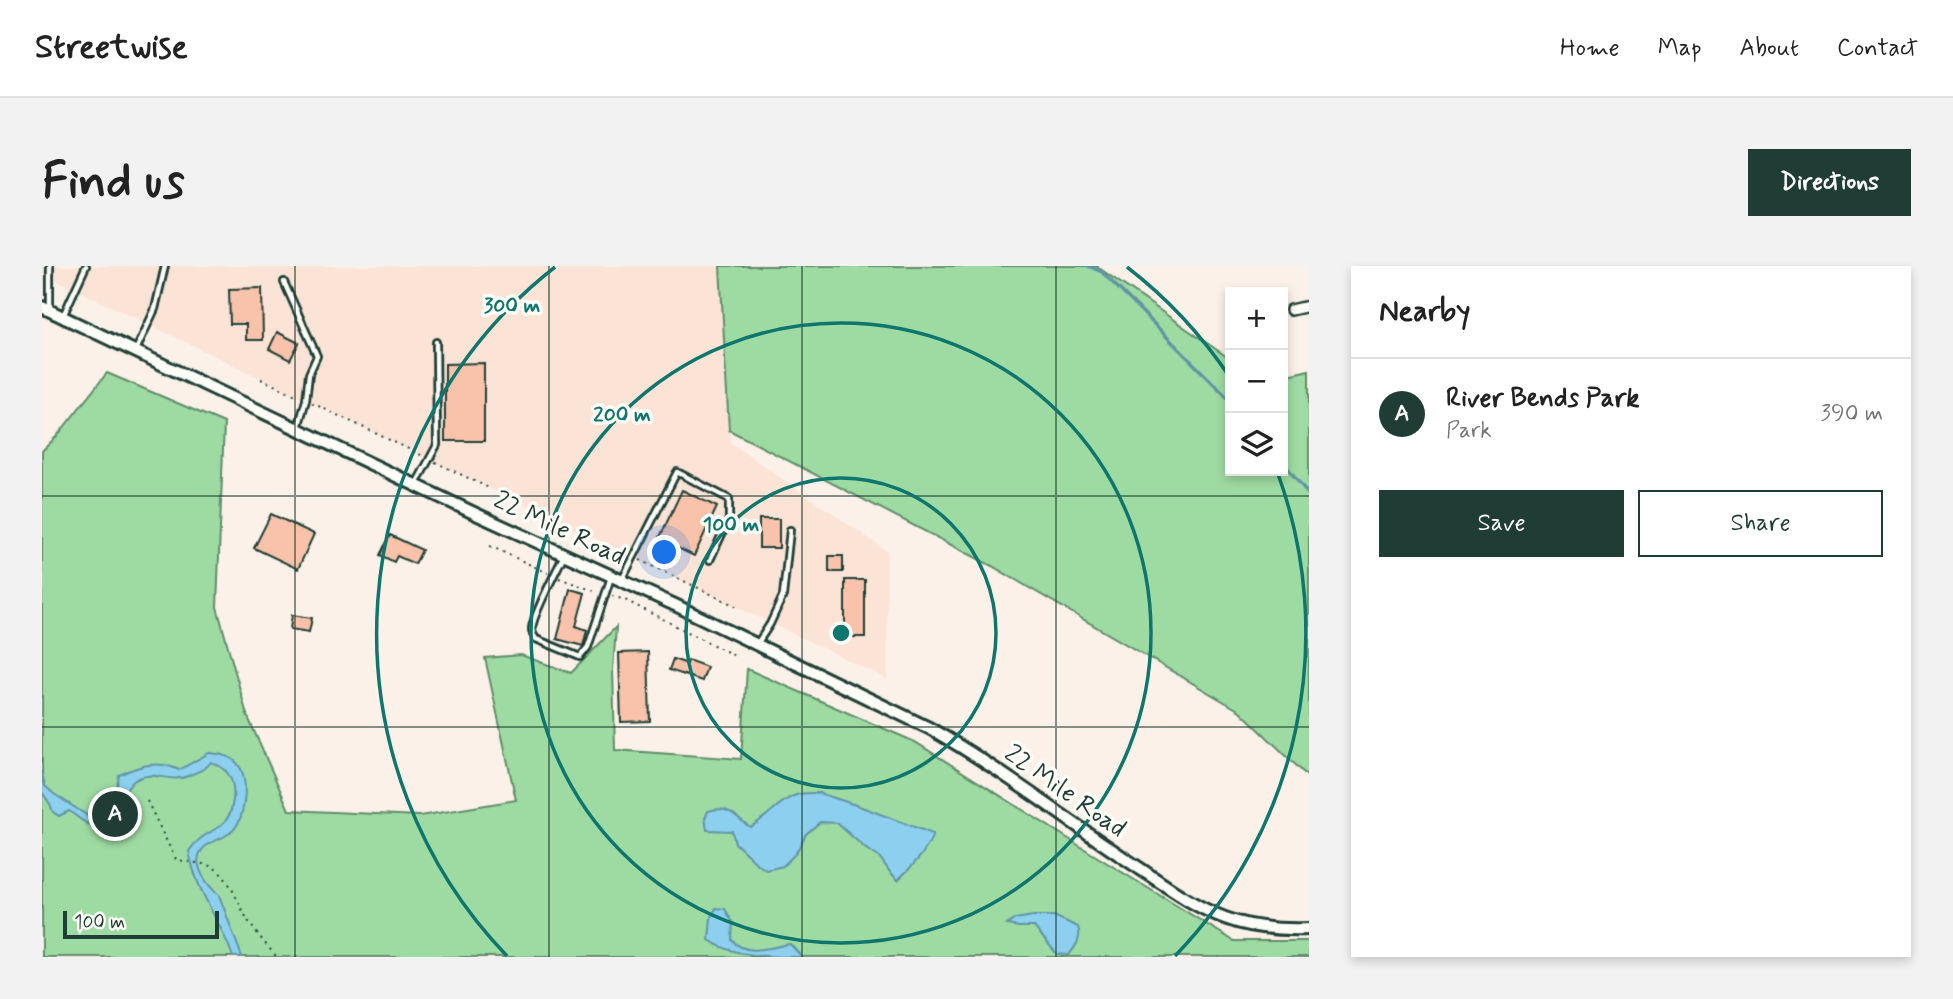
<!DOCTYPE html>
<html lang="en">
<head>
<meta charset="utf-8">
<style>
  :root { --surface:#fff; --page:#f2f2f2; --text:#222; --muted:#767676; --line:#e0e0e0; --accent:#1f3d34 }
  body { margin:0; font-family:Mynerve,sans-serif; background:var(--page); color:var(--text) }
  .controls { position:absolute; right:21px; top:21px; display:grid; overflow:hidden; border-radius:0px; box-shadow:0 4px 10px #0003 }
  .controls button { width:63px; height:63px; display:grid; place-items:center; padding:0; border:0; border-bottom:2px solid var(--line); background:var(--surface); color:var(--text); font:35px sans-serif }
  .scale { position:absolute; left:21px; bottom:18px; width:156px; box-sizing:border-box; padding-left:7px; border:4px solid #1f3d34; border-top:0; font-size:19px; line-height:24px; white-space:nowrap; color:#1f3d34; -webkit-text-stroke:5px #fdfcf7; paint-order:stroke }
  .you { position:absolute; left:623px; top:287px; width:24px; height:24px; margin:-18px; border:5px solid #fff; border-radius:50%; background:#1a73e8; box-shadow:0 0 0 10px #1a73e833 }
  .badge { display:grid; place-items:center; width:46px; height:46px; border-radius:50%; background:var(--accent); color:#fff; font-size:23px; font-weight:700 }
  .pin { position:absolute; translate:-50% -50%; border:4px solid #fff; box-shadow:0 2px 7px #0006 }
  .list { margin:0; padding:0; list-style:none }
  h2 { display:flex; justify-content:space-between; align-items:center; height:91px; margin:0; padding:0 28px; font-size:30px }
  h2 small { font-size:23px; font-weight:400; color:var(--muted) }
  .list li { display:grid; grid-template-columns:46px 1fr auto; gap:21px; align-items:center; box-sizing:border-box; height:112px; padding:0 28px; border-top:2px solid var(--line) }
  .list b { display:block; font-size:26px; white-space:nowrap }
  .list p { margin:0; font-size:23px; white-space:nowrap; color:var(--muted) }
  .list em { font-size:23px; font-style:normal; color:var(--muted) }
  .actions { display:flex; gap:14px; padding:21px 28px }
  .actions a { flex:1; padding:16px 0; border:2px solid var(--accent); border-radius:0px; text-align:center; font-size:24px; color:var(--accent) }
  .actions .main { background:var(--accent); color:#fff }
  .icon { flex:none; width:38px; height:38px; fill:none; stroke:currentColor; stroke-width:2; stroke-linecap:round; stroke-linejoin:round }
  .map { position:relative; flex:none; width:1267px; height:691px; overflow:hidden; border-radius:0px }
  header { display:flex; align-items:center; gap:42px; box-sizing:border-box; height:98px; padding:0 35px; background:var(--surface); border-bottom:2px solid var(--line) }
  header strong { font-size:33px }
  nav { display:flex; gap:38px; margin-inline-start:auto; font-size:24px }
  .intro { display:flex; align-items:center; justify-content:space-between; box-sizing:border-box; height:168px; padding:0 42px }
  h1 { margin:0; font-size:49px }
  .button { padding:18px 32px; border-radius:0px; background:var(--accent); color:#fff; font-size:24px; font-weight:700 }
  main { display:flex; gap:42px; padding:0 42px }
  aside { flex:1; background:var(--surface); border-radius:0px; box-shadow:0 4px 10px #0003 }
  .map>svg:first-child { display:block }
  .built { fill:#fbe3d5 }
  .green { fill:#9edba2; stroke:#5e8c6b; stroke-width:2 }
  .water { fill:#8dcfee; stroke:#6195a4; stroke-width:2 }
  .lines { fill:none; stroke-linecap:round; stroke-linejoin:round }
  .stream { stroke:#6195a4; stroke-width:3.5 }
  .building { fill:#f8c3aa; stroke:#1f3d34; stroke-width:2 }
  .service-casing { stroke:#1f3d34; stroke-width:10 }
  .minor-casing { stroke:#1f3d34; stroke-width:14 }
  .tertiary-casing { stroke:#1f3d34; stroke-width:16 }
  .path { stroke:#1f3d34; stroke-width:2; stroke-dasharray:2 5; stroke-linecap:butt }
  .service { stroke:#fdfcf7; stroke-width:4.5 }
  .minor { stroke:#fdfcf7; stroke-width:9 }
  .tertiary { stroke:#fdfcf7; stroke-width:10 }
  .grid { fill:none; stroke:#1f3d34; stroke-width:2; stroke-opacity:0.55 }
  .ring { fill:none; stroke:#0f766e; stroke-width:3.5 }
  .labels { text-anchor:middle; stroke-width:7; stroke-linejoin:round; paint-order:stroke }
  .street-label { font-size:26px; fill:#1f3d34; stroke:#fdfcf7 }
  .centre { fill:#0f766e; stroke:#fdfcf7; stroke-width:3.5 }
  .ring-label { font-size:21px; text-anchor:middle; font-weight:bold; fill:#0f766e; stroke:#fdfcf7; stroke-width:7; stroke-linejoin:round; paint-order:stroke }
</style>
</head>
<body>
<header>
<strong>Streetwise</strong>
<nav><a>Home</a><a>Map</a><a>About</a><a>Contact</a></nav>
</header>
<div class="intro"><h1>Find us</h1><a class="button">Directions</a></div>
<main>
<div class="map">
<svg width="1267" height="691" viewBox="0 0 1267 691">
  <rect width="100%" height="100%" fill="#fcf1e8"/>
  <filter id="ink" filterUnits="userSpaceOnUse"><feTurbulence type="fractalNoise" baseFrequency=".0143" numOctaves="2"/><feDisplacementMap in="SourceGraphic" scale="14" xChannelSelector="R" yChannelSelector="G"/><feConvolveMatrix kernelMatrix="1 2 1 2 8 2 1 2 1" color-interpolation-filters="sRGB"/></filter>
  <g filter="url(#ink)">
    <!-- built -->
    <path class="built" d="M0 0H678L689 177 845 285V413L0 7Z"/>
    <!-- green -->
    <path class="green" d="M678 0H1054L1188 93V205H1241V110L1267 104V512L1198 445 950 300 687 164Z
      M65 107 182 157 175 341 205 449 247 544 378 550 474 534 443 392 479 389 529 407 574 361 571 403 573 484 699 493 705 403 873 476 1049 587 1192 675H1267V691H0V185L15 170Z"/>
    <!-- water -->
    <path class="water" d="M167 487C176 488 186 489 193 495 208 508 204 548 193 562 185 574 164 574 158 587 151 601 167 621 177 629L200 691H191C178 653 154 627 147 585 150 581 154 576 158 573 166 566 177 563 184 554 189 548 190 541 191 534 193 514 187 503 169 496 162 505 156 505 146 510 126 518 113 503 93 514 79 523 73 558 56 560 45 561 35 550 27 545L17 550 11 546 8 538 0 526V507L3 520 12 528 46 550H61L62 542 74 525 77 509C98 499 115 494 137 504Z
      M777 527 817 540 891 568C884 587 870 600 856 614L848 606 838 592 824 583 795 557 778 556 764 568 754 587 741 600 724 604 714 597 693 577 690 565 665 564 663 552 666 545C688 539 692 550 708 561 725 553 736 535 754 529 761 526 770 527 777 527Z
      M674 642 683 643 691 657 690 674C704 691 729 681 748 678L760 691C728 691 691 691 667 674L669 652Z
      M991 650H1012L1036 661C1040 672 1034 680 1027 689L1015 688 992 661H977L965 659 973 653Z"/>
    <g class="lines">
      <!-- stream -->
      <path class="stream" d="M1046 0 1060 6 1188 134
        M1241 196 1267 229"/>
    </g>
    <!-- building -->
    <path class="building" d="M220 22 221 74H204V58H188L187 23Z
      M235 66 257 77 248 94 227 83Z
      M442 97V175H403V98Z
      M640 224 675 241 652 290 617 273Z
      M229 248 272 268 256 303 212 282Z
      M717 253H737V282H717Z
      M348 269 380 284 373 298 355 290 352 296 338 289Z
      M787 290H801V306H787Z
      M803 314H823V371H803Z
      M528 323 543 327 534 360 545 364 541 380 515 373Z
      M250 349 270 352 267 366 248 363Z
      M606 386 608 455 579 456 577 387Z
      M631 393 645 398 646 394 665 401 660 415 627 404Z"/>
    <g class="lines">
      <!-- service casing -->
      <g class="service-casing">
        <path id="service" d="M8 0V44
          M242 16 275 90 267 108 264 134 256 162
          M21 50 44 0
          M94 84 113 43 123 0
          M374 218 395 179 394 76
          M522 289C515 304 490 350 490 363 490 368 492 370 494 373L538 391 546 381 569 311
          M580 314 635 206 687 233V253L668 294
          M715 378 728 358 741 330 748 264"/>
      </g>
      <!-- minor casing -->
      <g class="minor-casing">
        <path id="minor" d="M1249 44 1267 40"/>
      </g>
      <!-- tertiary casing -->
      <g class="tertiary-casing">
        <path id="tertiary" d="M0 41 434 248 633 339 887 462C958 502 1023 553 1091 598 1120 617 1150 640 1183 652 1209 662 1239 664 1267 663"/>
      </g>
      <!-- path -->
      <path class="path" d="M219 113 256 130
        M270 137 379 189
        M393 196 449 223
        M448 280 506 307
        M598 294 698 342
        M517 312 555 326
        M570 330 583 334 695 391
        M105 535 133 592C146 599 163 594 175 604 190 616 197 640 207 656 215 668 225 680 235 691"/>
      <!-- service -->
      <use href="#service" class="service"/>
      <!-- minor -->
      <use href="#minor" class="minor"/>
      <!-- tertiary -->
      <use href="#tertiary" class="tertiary"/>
    </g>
  </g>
  <!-- grid -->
  <path class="grid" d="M253 0V691M507 0V691M760 0V691M1014 0V691M0 230H1267M0 461H1267"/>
  <!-- distance rings -->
  <g class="ring">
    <circle cx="799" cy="367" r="155"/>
    <circle cx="799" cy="367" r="310"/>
    <path d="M465 690A465 465 0 0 1 513 1M1085 1A465 465 0 0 1 1187 110M1236 208A465 465 0 0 1 1133 690"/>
  </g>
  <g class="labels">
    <!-- street labels -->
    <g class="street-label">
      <text transform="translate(518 261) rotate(25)" y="9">22 Mile Road</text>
      <text transform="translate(1024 524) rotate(35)" y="9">22 Mile Road</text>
    </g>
  </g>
  <circle cx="799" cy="367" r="10" class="centre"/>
  <g class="ring-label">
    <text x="470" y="46">300 m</text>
    <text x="580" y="155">200 m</text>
    <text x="689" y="265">100 m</text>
  </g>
</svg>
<div class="controls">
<button>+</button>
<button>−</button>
<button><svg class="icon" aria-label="layers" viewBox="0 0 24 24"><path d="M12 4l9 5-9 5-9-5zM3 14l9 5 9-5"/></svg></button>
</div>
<div class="scale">100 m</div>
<div class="you"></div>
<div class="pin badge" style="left:73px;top:548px">A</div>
</div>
<aside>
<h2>Nearby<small></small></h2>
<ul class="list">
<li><span class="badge">A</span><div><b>River Bends Park</b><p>Park</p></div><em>390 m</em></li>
</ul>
<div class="actions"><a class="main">Save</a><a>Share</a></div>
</aside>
</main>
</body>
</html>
